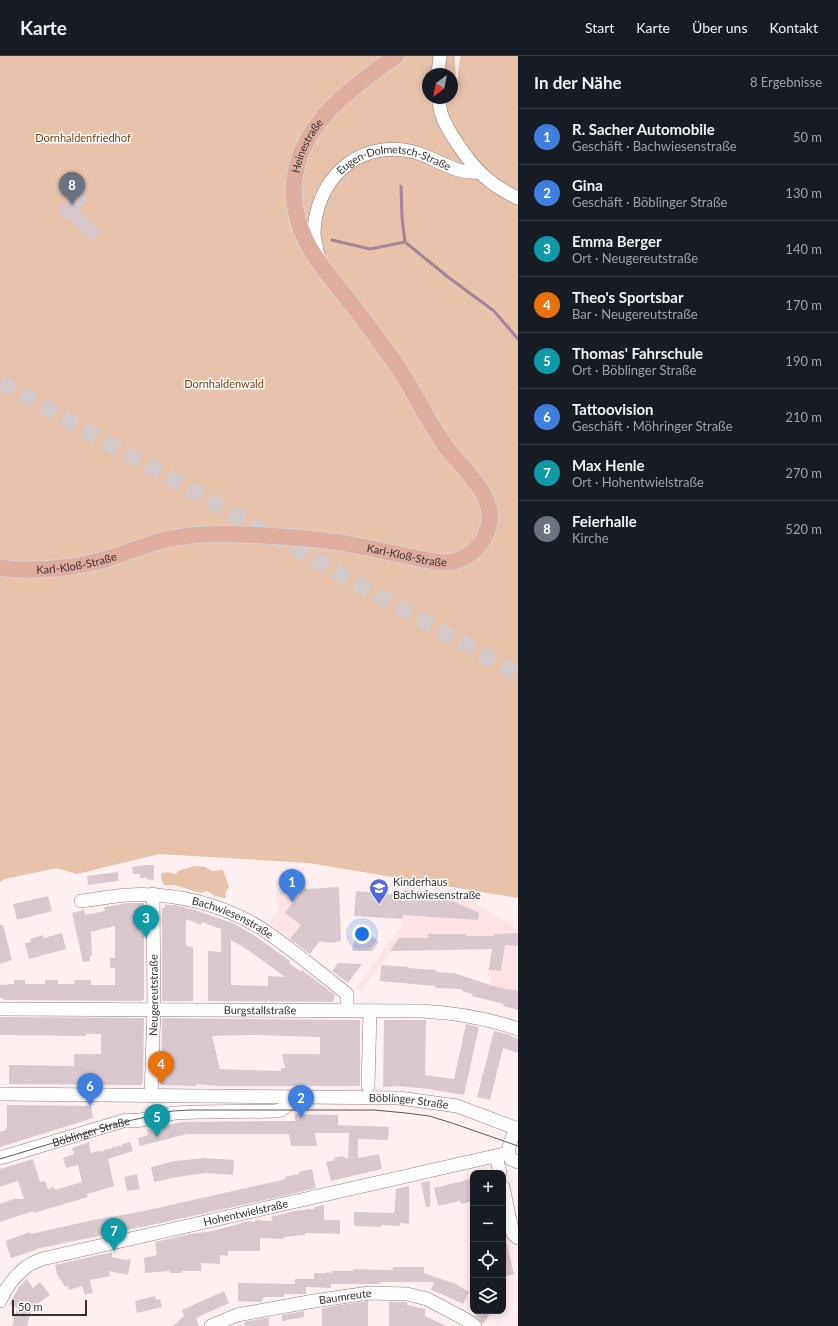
<!DOCTYPE html>
<html lang="de">
<head>
<meta charset="utf-8">
<style>
  :root { --surface:#171b24; --page:#242831; --text:#f1f3f6; --muted:#9ea1a6; --line:#363941; --accent:#7c3aed }
  body { margin:0; font-family:Lato,sans-serif; background:var(--page); color:var(--text) }
  .controls { position:absolute; right:12px; bottom:12px; display:grid; overflow:hidden; border-radius:8px; box-shadow:0 2px 10px #0003 }
  .controls button { width:36px; height:36px; display:grid; place-items:center; padding:0; border:0; border-bottom:1px solid var(--line); background:var(--surface); color:var(--text); font:20px sans-serif }
  .compass { position:absolute; left:422px; top:12px; width:36px; height:36px; border-radius:50%; background:var(--surface); box-shadow:0 2px 10px #0003; rotate:212deg }
  .scale { position:absolute; left:12px; bottom:10px; width:75px; box-sizing:border-box; padding-left:4px; border:2px solid #393232; border-top:0; font-size:11px; line-height:14px; white-space:nowrap; color:#393232; -webkit-text-stroke:3px #fff; paint-order:stroke }
  .you { position:absolute; left:362px; top:878px; width:14px; height:14px; margin:-10px; border:3px solid #fff; border-radius:50%; background:#1a73e8; box-shadow:0 0 0 6px #1a73e833 }
  .badge { display:grid; place-items:center; width:26px; height:26px; border-radius:50%; background:var(--accent); color:#fff; font-size:13px; font-weight:700 }
  .pin { position:absolute; translate:-50% -33px; filter:drop-shadow(0 1px 2px #0008) }
  .pin::after { content:''; position:absolute; top:21px; width:14px; height:12px; background:inherit; clip-path:polygon(0 0,100% 0,50% 100%) }
  .list { margin:0; padding:0; list-style:none }
  h2 { display:flex; justify-content:space-between; align-items:center; height:52px; margin:0; padding:0 16px; font-size:17px }
  h2 small { font-size:13px; font-weight:400; color:var(--muted) }
  .list li { display:grid; grid-template-columns:26px 1fr auto; gap:12px; align-items:center; box-sizing:border-box; height:56px; padding:0 16px; border-top:1px solid var(--line) }
  .list b { display:block; font-size:15px; white-space:nowrap }
  .list p { margin:0; font-size:13px; white-space:nowrap; color:var(--muted) }
  .list em { font-size:13px; font-style:normal; color:var(--muted) }
  .icon { flex:none; width:22px; height:22px; fill:none; stroke:currentColor; stroke-width:2; stroke-linecap:round; stroke-linejoin:round }
  .map { position:relative; flex:none; width:518px; height:1270px; overflow:hidden }
  header { display:flex; align-items:center; gap:24px; box-sizing:border-box; height:56px; padding:0 20px; background:var(--surface); border-bottom:1px solid var(--line) }
  header strong { font-size:19px }
  nav { display:flex; gap:22px; margin-inline-start:auto; font-size:14px }
  main { display:flex }
  aside { flex:1; background:var(--surface) }
  .map>svg:first-child { display:block }
  .built { fill:#fde3e4 }
  .green { fill:#e7c3ab; fill-rule:evenodd }
  .lines { fill:none; stroke-linecap:round; stroke-linejoin:round }
  .stream { stroke:#a3849b; stroke-width:3 }
  .building { fill:#d9c9cf; fill-rule:evenodd }
  .major-tunnel { stroke:#d7cacb; stroke-width:16; stroke-dasharray:16 8; stroke-linecap:butt }
  .minor-casing { stroke:#8e7e7f; stroke-width:14 }
  .major-casing { stroke:#d3d2d2; stroke-width:18 }
  .minor { stroke:#fff; stroke-width:13 }
  .major { stroke:#dfaca0; stroke-width:16 }
  .tram { stroke:#5f5757; stroke-width:1 }
  .labels { text-anchor:middle; stroke-width:3; stroke-linejoin:round; paint-order:stroke }
  .park-label { font-size:11px; fill:#773f11; stroke:#fff }
  .street-label { font-size:11px; fill:#393232; stroke:#fff }
  .poi-label { font-size:11px; fill:#393232; stroke:#fff; text-anchor:start }
</style>
</head>
<body>
<header>
<strong>Karte</strong>
<nav><a>Start</a><a>Karte</a><a>Über uns</a><a>Kontakt</a></nav>
</header>
<main>
<div class="map">
<svg width="518" height="1270" viewBox="0 0 518 1270">
  <rect width="100%" height="100%" fill="#fef0f1"/>
  <!-- built -->
  <path class="built" d="M294 825 309 863 298 873 290 883 269 867 278 854 275 837Z
    M404 834 457 837 518 873V954L503 950 507 933 490 929 491 922 487 921 492 893 391 895 361 935 356 932 402 869Z"/>
  <!-- green -->
  <path class="green" d="M0 0H455L456 38 460 0H518V842L309 807 159 798 77 818 56 812 5 823 0 826ZM428 18H452V42H428Z
    M194 810 205 811 212 815 223 814 229 831 226 835V842L215 840 207 835 200 837 175 829H164L161 823V817L168 816 176 818 178 815Z"/>
  <g class="lines">
    <!-- stream -->
    <path class="stream" d="M401 130 402 161 405 186 448 221 494 255 518 283
      M332 184 370 193 405 186"/>
  </g>
  <!-- building -->
  <path class="building" d="M78 134 88 143 79 153 101 175 91 185 69 163 67 165 57 155Z
    M146 809H154V824L146 823V821L140 822V818H133L132 811Z
    M118 816V825L88 829 87 820Z
    M305 824 306 833 339 831 341 885 331 887 320 885 310 898 290 883 301 869 285 857 292 847 291 835 295 833 294 825Z
    M404 834 433 836 479 857 478 864 403 859 402 863 354 860 356 835 404 839Z
    M48 840 52 855 17 864 13 848Z
    M128 847H144V943L141 945 3 944V942H0V929L14 928V924H25V928H45V924H58V928H74L75 924H91V929H115V912H110V902H115V870L91 876 92 900H90V905L83 906 72 857 84 854 85 859 105 855 104 851Z
    M165 849H175L195 854 235 868 257 881 290 905 289 907 301 916 302 914 335 939 333 946 208 945V895L221 896V873L202 866 201 869 186 863V890L193 891V945H162V852H164ZM231 884 248 894 285 921 268 920V930L231 929Z
    M0 869H3L12 904 0 908Z
    M363 874 379 886 372 895H352L353 888Z
    M62 877 66 893 29 903 25 887 31 886 30 883 43 879 44 882Z
    M518 877V890L505 889 501 915 489 914 492 893 390 895 399 882H428V878H466V880H494V878Z
    M338 907 362 908 348 927 332 915Z
    M381 909 408 911V912L436 914V916L454 917 493 930 518 935V954L503 950 504 948 472 940 473 938 462 935V933L435 932V930L380 925Z
    M0 961 144 962 143 1026 141 1029 9 1028V1009L74 1010V998H101V978H86V980L0 979Z
    M163 962 360 964V1030H217L196 1028V1030L161 1029 162 964ZM250 979 320 981V998H282L285 1012H281V1015L220 1013 212 980Z
    M384 964H426L425 1019 454 1023 466 968 479 971 464 1039 428 1033 397 1030 383 1031Z
    M494 975 507 978 518 983V997L503 992 490 1044 477 1041Z
    M7 1049 91 1050 93 1062 0 1091V1076L6 1074V1072H7Z
    M295 1058 338 1059V1069L389 1071 388 1084 358 1083V1102L379 1098 382 1113 331 1125 326 1106 335 1104 334 1102 342 1100 348 1103 349 1077H315L317 1090H291L289 1078H187L140 1090 138 1082 148 1079 147 1074 182 1066 295 1065Z
    M89 1086 91 1097 100 1095 102 1096 105 1093 106 1094 110 1092 111 1093 114 1090 115 1092 119 1089 120 1091 123 1088 130 1086 133 1095 108 1103 114 1130 87 1138 88 1141 34 1157 33 1155 0 1166V1148L14 1143H24L18 1125 0 1131V1113L33 1103 40 1126 45 1125 48 1133 54 1131 55 1134 82 1126 78 1109 66 1112 63 1102 74 1098 72 1092Z
    M205 1102 234 1104 233 1119 206 1117 177 1121 154 1126 151 1111 174 1105Z
    M312 1113 316 1132 292 1138 138 1172 137 1169V1172L36 1193V1194L11 1202 5 1185 30 1176 31 1178 93 1164 144 1155 282 1124 285 1123V1121L299 1118V1116Z
    M137 1118 140 1133 127 1135 124 1121Z
    M471 1123 473 1131V1145L461 1148 460 1145 438 1150 434 1132Z
    M430 1125V1151H426L421 1127Z
    M409 1130V1168L400 1167V1170L382 1169 380 1171 354 1170V1156L394 1157 395 1150 396 1133Z
    M324 1149V1164H340V1178L305 1177V1179L284 1181V1183L260 1182V1195H228V1200L220 1199V1208L201 1207V1215H182L181 1217H170V1215L145 1217 144 1202 157 1199 155 1186 190 1178 213 1175 249 1165 255 1166V1164L272 1165 271 1161 294 1155 306 1154V1153H314V1151Z
    M503 1184H506L514 1218 503 1221Z
    M112 1196V1201L125 1204 131 1203 128 1219 109 1215 110 1220 90 1224 93 1237 85 1239 82 1230 69 1234 68 1230 65 1231 57 1218 55 1209Z
    M393 1211H424V1217L456 1228 469 1236 463 1248 446 1240 431 1234 434 1226H381L380 1228H331V1232L306 1231V1238H284V1241H264L261 1246 238 1245V1227L295 1228V1223H314V1217H326V1216L332 1217V1215H353V1213L393 1214Z
    M27 1223 33 1232 40 1226 50 1239 32 1252 27 1270H12L17 1252 9 1248 19 1231Z
    M224 1235 229 1247 196 1262 199 1270H173L184 1260 182 1254Z
    M155 1240 156 1244 160 1243 162 1251 137 1257 135 1245Z
    M367 1245H368V1270H322V1252Z
    M389 1246H407V1249L425 1253V1260L446 1270H389Z
    M304 1255V1261L282 1265V1259Z
    M479 1255H492L483 1268 475 1260Z
    M265 1262H269V1270H244V1266Z"/>
  <g class="lines">
    <!-- major-tunnel -->
    <path class="major-tunnel" d="M0 326 518 618"/>
    <!-- minor casing -->
    <g class="minor-casing">
      <g id="minor">
        <path d="M438 18 440 0"/>
        <path d="M439 42C439 47 440 52 441 57 445 69 452 80 459 90 475 114 491 130 518 142"/>
        <path id="s1" d="M318 200C317 194 315 186 314 179 314 126 356 84 410 95 434 100 454 119 479 116"/>
        <path id="s2" d="M81 845C105 842 129 837 154 839 193 841 235 854 268 877 295 896 321 917 347 938V954"/>
        <path id="s3" d="M0 953 422 955C455 957 487 962 518 973"/>
        <path d="M368 1030 370 955"/>
        <path id="s4" d="M0 1038 399 1042 457 1050 518 1073"/>
        <path id="s5" d="M151 1040 154 953 153 838"/>
        <path d="M516 1072 510 1087 508 1097 511 1103 518 1106"/>
        <path d="M496 1100 500 1117"/>
        <path d="M0 1102 126 1064C142 1067 159 1059 175 1057 208 1055 242 1056 275 1055L281 1054 298 1041"/>
        <path d="M503 1131 513 1178 518 1182"/>
        <path id="s6" d="M0 1245C5 1233 15 1220 25 1212 29 1208 37 1205 42 1203L508 1097"/>
        <path id="s7" d="M211 1270 237 1259 314 1245 369 1237 407 1238 427 1243 465 1263 475 1270"/>
      </g>
    </g>
    <!-- major casing -->
    <g class="major-casing">
      <g id="major">
        <path id="s8" d="M0 512C35 516 69 513 103 504 124 498 144 489 165 484 184 479 204 478 224 478 264 479 304 481 344 487 364 491 383 495 403 499 418 502 435 508 451 506 477 501 495 475 488 449 482 428 457 406 444 388 427 364 415 337 399 313 385 292 369 271 354 251 324 214 290 178 294 127 299 67 352 32 396 0"/>
      </g>
    </g>
    <!-- minor -->
    <use href="#minor" class="minor"/>
    <!-- major -->
    <use href="#major" class="major"/>
    <!-- tram -->
    <path class="tram" id="s9" d="M0 1103 119 1067 173 1055 190 1054H374L406 1057 429 1060 452 1067 518 1090"/>
  </g>
  <!-- icons -->
  <defs>
    <g id="school-pin" transform="scale(1)"><path d="M0 17L-7.5 6A9.5 9.5 0 1 1 7.5 6Z" fill="#5568de" stroke="#fff"/><path d="M0-5L7-2L0 1L-7-2ZM-4 1L0 2.5L4 1V4Q0 6-4 4Z" fill="#fff"/></g>
  </defs>
  <g fill-rule="evenodd">
    <use href="#school-pin" x="379" y="832"/>
  </g>
  <g class="labels">
    <!-- park labels -->
    <g class="park-label">
      <text x="83" y="86">Dornhaldenfriedhof</text>
      <text x="224" y="332">Dornhaldenwald</text>
    </g>
    <!-- street labels -->
    <g class="street-label">
      <text dy="4" stroke="none"><textPath href="#s8" startOffset="955">Heinestraße</textPath></text>
      <text dy="4" stroke="none"><textPath href="#s1" startOffset="151">Eugen-Dolmetsch-Straße</textPath></text>
      <text dy="4" stroke="none"><textPath href="#s8" startOffset="413">Karl-Kloß-Straße</textPath></text>
      <text dy="4" stroke="none"><textPath href="#s8" startOffset="77">Karl-Kloß-Straße</textPath></text>
      <text dy="4" stroke="none"><textPath href="#s2" startOffset="156">Bachwiesenstraße</textPath></text>
      <text dy="4" stroke="none"><textPath href="#s5" startOffset="101">Neugereutstraße</textPath></text>
      <text dy="4" stroke="none"><textPath href="#s3" startOffset="260">Burgstallstraße</textPath></text>
      <text dy="4" stroke="none"><textPath href="#s4" startOffset="409">Böblinger Straße</textPath></text>
      <text dy="4" stroke="none"><textPath href="#s9" startOffset="95">Böblinger Straße</textPath></text>
      <text dy="4" stroke="none"><textPath href="#s6" startOffset="270">Hohentwielstraße</textPath></text>
      <text dy="4" stroke="none"><textPath href="#s7" startOffset="138">Baumreute</textPath></text>
    </g>
    <!-- poi labels -->
    <g class="poi-label">
      <text x="393" y="830">Kinderhaus<tspan x="393" dy="13">Bachwiesenstraße</tspan></text>
    </g>
  </g>
</svg>
<div class="controls">
<button>+</button>
<button>−</button>
<button><svg class="icon" aria-label="locate" viewBox="0 0 24 24"><circle cx="12" cy="12" r="6"/><path d="M12 2v4M12 18v4M2 12h4M18 12h4"/></svg></button>
<button><svg class="icon" aria-label="layers" viewBox="0 0 24 24"><path d="M12 4l9 5-9 5-9-5zM3 14l9 5 9-5"/></svg></button>
</div>
<svg class="compass" viewBox="-18 -18 36 36"><path d="M0-13l5 13h-10z" fill="#e53935"/><path d="M0 13l5-13h-10z" fill="#9ea1a6"/></svg>
<div class="scale">50 m</div>
<div class="you"></div>
<div class="pin badge" style="left:292px;top:846px;background:#3f7fe0">1</div>
<div class="pin badge" style="left:301px;top:1062px;background:#3f7fe0">2</div>
<div class="pin badge" style="left:146px;top:882px;background:#0f9aa8">3</div>
<div class="pin badge" style="left:161px;top:1028px;background:#e8710a">4</div>
<div class="pin badge" style="left:157px;top:1081px;background:#0f9aa8">5</div>
<div class="pin badge" style="left:90px;top:1050px;background:#3f7fe0">6</div>
<div class="pin badge" style="left:114px;top:1195px;background:#0f9aa8">7</div>
<div class="pin badge" style="left:72px;top:149px;background:#6b7280">8</div>
</div>
<aside>
<h2>In der Nähe<small>8 Ergebnisse</small></h2>
<ul class="list">
<li><span class="badge" style="background:#3f7fe0">1</span><div><b>R. Sacher Automobile</b><p>Geschäft · Bachwiesenstraße</p></div><em>50 m</em></li>
<li><span class="badge" style="background:#3f7fe0">2</span><div><b>Gina</b><p>Geschäft · Böblinger Straße</p></div><em>130 m</em></li>
<li><span class="badge" style="background:#0f9aa8">3</span><div><b>Emma Berger</b><p>Ort · Neugereutstraße</p></div><em>140 m</em></li>
<li><span class="badge" style="background:#e8710a">4</span><div><b>Theo's Sportsbar</b><p>Bar · Neugereutstraße</p></div><em>170 m</em></li>
<li><span class="badge" style="background:#0f9aa8">5</span><div><b>Thomas' Fahrschule</b><p>Ort · Böblinger Straße</p></div><em>190 m</em></li>
<li><span class="badge" style="background:#3f7fe0">6</span><div><b>Tattoovision</b><p>Geschäft · Möhringer Straße</p></div><em>210 m</em></li>
<li><span class="badge" style="background:#0f9aa8">7</span><div><b>Max Henle</b><p>Ort · Hohentwielstraße</p></div><em>270 m</em></li>
<li><span class="badge" style="background:#6b7280">8</span><div><b>Feierhalle</b><p>Kirche</p></div><em>520 m</em></li>
</ul>
</aside>
</main>
</body>
</html>
